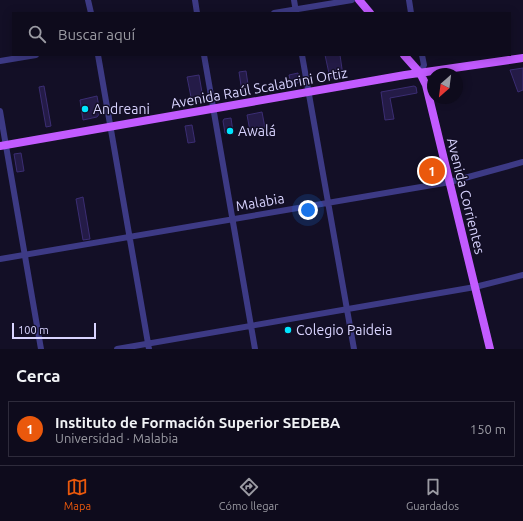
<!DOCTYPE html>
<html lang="es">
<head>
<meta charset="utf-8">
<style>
  :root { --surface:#0e0b1c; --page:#171425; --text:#f1f3f6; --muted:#9b9ba3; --line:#2e2b3b; --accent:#ea580c }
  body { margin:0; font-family:Ubuntu,sans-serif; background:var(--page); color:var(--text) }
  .compass { position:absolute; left:427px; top:68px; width:36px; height:36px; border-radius:50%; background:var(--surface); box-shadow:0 2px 10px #0003; rotate:208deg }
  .scale { position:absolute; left:12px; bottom:10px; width:84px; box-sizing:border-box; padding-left:4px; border:2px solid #d9d4ff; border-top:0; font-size:11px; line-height:14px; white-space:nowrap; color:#d9d4ff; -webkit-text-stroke:3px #130f26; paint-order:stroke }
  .you { position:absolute; left:308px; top:210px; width:14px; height:14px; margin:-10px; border:3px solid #fff; border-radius:50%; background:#1a73e8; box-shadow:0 0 0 6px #1a73e833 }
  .badge { display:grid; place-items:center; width:26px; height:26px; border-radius:50%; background:var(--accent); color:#fff; font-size:13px; font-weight:700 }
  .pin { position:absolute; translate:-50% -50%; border:2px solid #fff; box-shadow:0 1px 4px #0006 }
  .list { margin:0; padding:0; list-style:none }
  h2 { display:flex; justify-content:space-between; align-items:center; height:52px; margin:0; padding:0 16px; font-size:17px }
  h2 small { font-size:13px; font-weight:400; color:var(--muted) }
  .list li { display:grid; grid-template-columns:26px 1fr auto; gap:12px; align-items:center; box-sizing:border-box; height:56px; margin:0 8px 8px; padding:0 8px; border:1px solid var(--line); border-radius:0px }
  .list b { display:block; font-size:15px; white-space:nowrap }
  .list p { margin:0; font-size:13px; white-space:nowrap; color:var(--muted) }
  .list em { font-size:13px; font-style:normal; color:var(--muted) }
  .icon { flex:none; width:22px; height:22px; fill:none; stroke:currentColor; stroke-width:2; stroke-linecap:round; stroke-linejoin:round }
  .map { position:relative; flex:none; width:523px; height:349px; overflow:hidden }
  .search { position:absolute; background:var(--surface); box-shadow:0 2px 10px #0003; left:12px; right:12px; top:12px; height:44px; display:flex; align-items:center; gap:10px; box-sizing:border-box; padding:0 14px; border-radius:0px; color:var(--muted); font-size:15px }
  .sheet { height:116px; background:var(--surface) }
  nav { display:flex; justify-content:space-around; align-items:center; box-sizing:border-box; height:56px; border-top:1px solid var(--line); background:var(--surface); font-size:11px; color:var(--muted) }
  nav a { display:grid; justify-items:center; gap:2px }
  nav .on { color:var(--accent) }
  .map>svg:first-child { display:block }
  .building { fill:#241b47; stroke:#3b2d73 }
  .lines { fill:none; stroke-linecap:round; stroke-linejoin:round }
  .minor { stroke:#3d3a85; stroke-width:6 }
  .major { stroke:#c25bff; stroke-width:8 }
  .poi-dot { fill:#00e5ff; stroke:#130f26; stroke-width:1.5 }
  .labels { text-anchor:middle; stroke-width:3; stroke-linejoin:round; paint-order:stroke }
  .street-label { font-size:14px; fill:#d9d4ff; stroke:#130f26 }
  .poi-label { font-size:14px; fill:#d9d4ff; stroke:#130f26; text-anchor:start }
</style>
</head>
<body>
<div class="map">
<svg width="523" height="349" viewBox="0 0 523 349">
  <rect width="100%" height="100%" fill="#130f26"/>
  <!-- building -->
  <path class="building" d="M325 55H340L343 76 330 78Z
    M523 68V90L518 92 510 70Z
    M246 71 249 91 242 92 239 72Z
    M298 73 299 81 298 83 291 84 289 75Z
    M199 75 203 98 201 101 192 102 187 77Z
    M44 86 51 126 46 127 39 87Z
    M414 86 416 87 417 93 390 98 394 119 385 120 381 92Z
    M97 96 100 113 97 117 83 120 80 100Z
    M262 112 265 128 250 131 247 115Z
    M231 118 233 132 225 133 223 121 224 119Z
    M192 125 195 142 188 143 185 126Z
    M21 153 24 171 17 172 14 154Z
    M83 197 90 239 83 240 76 199Z"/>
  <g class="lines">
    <!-- minor -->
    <path class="minor" d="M88 0 91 13
      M195 0 197 13
      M294 0 296 12
      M409 0 411 13
      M274 13 352 0
      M98 55 149 349
      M204 55 255 349
      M302 55 354 349
      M0 61 36 55
      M420 73 424 65 422 55
      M0 111 41 349
      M0 259 450 182 523 162
      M117 349 475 287 523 275"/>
    <!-- major -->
    <path class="major" d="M359 0 370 13
      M404 55 420 73 426 85 490 349
      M0 146 405 75 523 58"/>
  </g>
  <!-- markers -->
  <g class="poi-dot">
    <circle cx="85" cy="109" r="4"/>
    <circle cx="230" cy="131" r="4"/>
    <circle cx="288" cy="330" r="4"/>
  </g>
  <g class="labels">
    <!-- street labels -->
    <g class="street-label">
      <text transform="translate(259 88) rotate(-10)" y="5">Avenida Raúl Scalabrini Ortiz</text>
      <text transform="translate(466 196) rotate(76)" y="5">Avenida Corrientes</text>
      <text transform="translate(260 202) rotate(-10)" y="5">Malabia</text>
    </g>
    <!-- poi labels -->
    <g class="poi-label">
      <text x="93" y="114">Andreani</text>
      <text x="238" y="136">Awalá</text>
      <text x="296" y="335">Colegio Paideia</text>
    </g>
  </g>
</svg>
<svg class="compass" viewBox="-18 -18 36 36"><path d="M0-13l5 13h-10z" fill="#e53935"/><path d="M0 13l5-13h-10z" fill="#9b9ba3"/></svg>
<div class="scale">100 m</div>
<div class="you"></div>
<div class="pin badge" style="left:432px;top:171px">1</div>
<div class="search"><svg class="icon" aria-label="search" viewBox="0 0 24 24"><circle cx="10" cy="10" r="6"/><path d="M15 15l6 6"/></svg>Buscar aquí</div>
</div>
<section class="sheet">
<h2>Cerca<small></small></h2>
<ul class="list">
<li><span class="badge">1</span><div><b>Instituto de Formación Superior SEDEBA</b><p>Universidad · Malabia</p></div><em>150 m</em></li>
</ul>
</section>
<nav>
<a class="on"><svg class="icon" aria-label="map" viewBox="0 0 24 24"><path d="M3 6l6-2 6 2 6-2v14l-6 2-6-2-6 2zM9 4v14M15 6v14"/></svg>Mapa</a>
<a><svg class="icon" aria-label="directions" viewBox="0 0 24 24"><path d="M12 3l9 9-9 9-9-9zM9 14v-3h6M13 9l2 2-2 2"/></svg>Cómo llegar</a>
<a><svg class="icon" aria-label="saved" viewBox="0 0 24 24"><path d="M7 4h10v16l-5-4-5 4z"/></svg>Guardados</a>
</nav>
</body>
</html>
